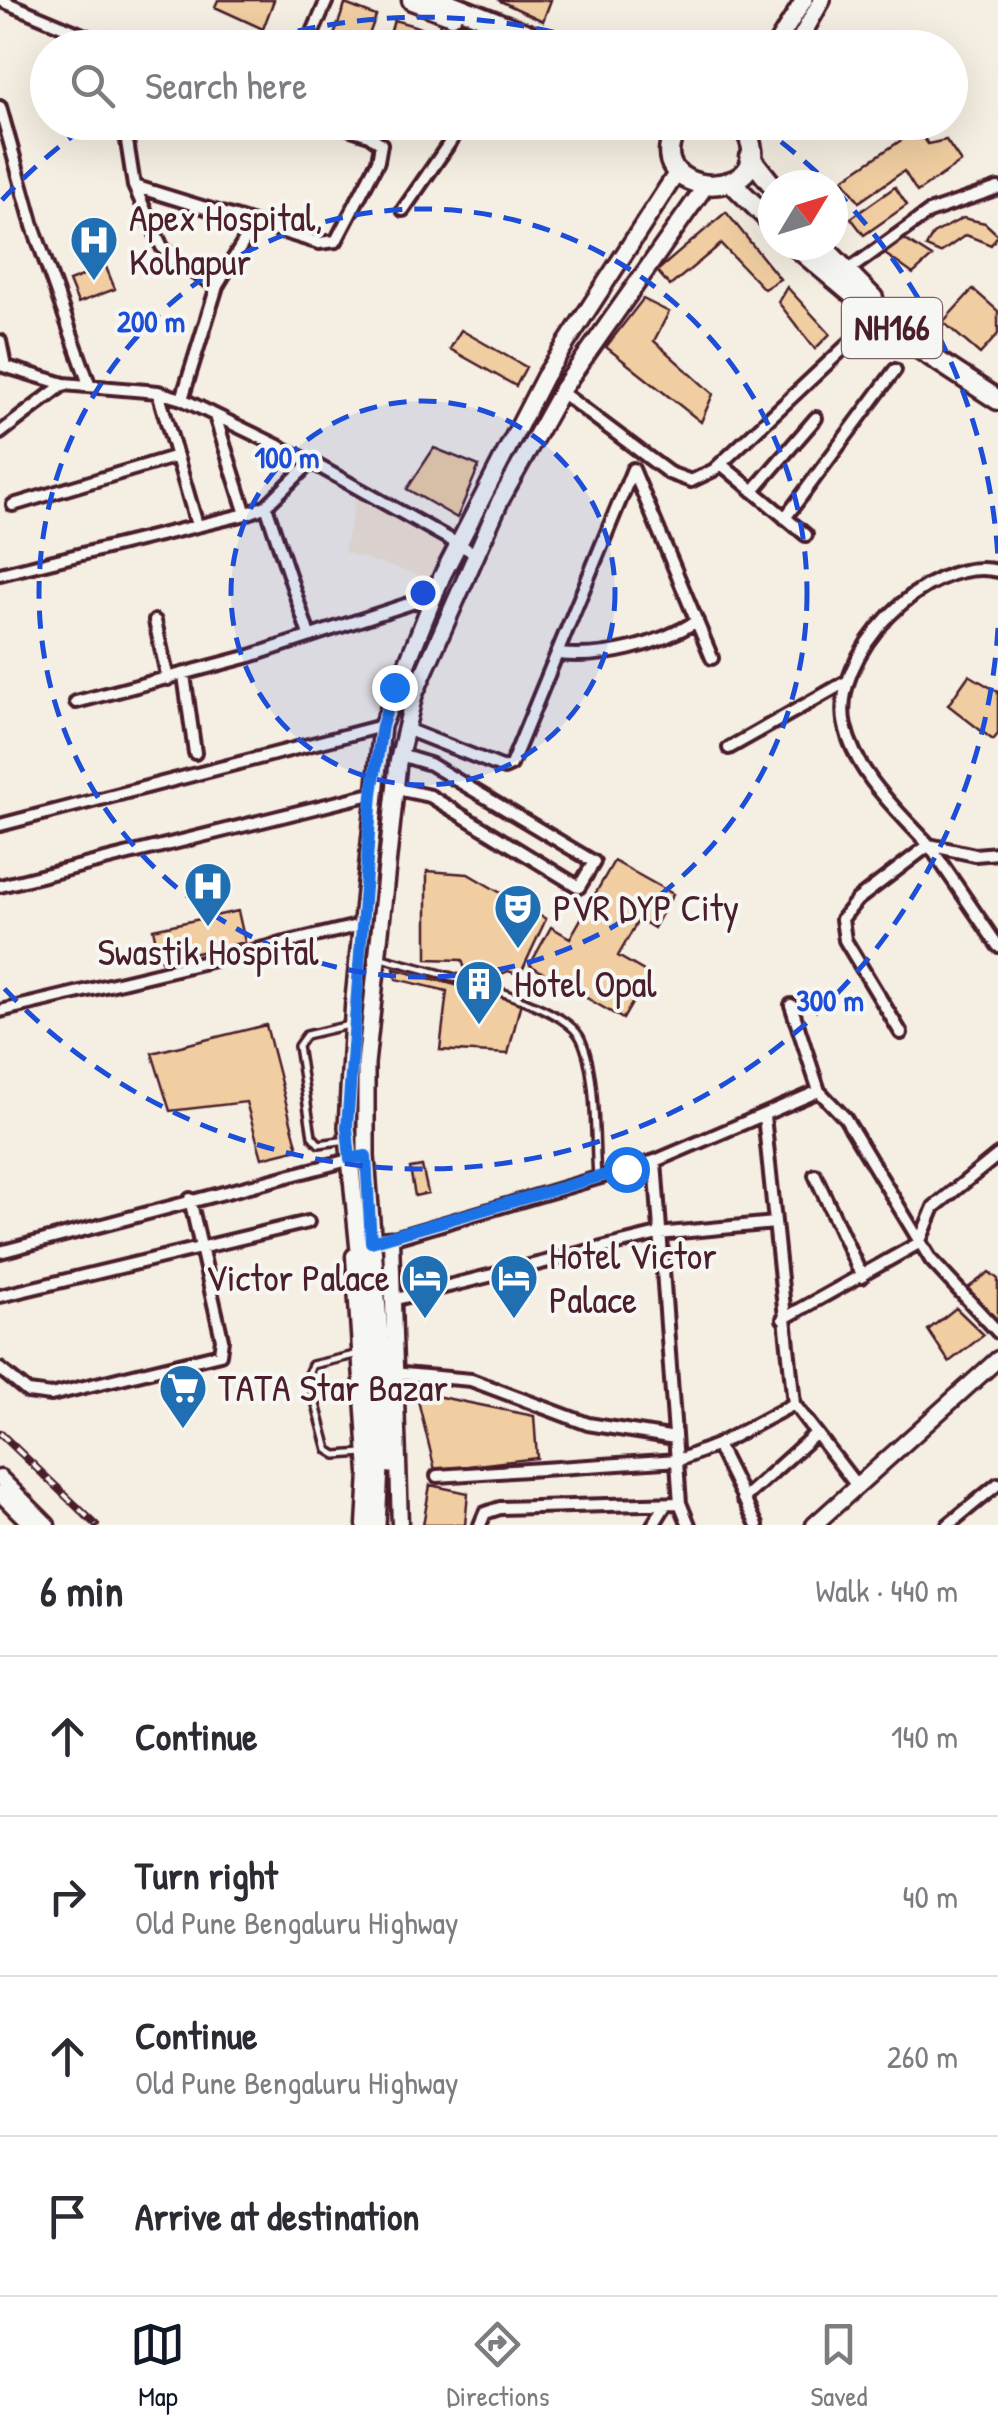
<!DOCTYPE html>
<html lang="en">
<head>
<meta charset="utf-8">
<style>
  :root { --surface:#fff; --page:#f2f2f3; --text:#2b2b33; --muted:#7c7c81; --line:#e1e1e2; --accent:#111827 }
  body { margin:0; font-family:"Patrick Hand",sans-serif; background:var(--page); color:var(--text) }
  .compass { position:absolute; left:758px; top:170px; width:90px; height:90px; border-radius:50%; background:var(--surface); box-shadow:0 10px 40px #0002; rotate:52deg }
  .stop { position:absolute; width:30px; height:30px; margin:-22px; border:8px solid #1a73e8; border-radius:50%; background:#fff }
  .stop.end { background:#1a73e8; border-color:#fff; box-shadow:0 2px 10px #0008 }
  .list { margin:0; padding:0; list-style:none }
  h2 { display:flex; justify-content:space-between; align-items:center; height:130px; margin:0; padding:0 40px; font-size:42px }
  h2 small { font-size:32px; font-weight:400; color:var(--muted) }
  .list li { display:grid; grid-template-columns:65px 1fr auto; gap:30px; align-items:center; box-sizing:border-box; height:160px; padding:0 40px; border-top:2px solid var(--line) }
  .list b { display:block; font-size:38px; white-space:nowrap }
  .list p { margin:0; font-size:32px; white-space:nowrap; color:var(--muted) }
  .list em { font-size:32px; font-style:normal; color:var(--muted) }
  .icon { flex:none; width:55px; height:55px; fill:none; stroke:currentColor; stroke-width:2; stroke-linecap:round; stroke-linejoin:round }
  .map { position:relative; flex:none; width:998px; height:1525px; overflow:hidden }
  .search { position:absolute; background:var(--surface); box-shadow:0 10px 40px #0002; left:30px; right:30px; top:30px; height:110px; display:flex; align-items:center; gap:25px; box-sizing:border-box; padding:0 35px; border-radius:55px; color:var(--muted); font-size:38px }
  .sheet { height:770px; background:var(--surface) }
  nav { display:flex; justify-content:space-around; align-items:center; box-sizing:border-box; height:140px; border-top:2px solid var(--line); background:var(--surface); font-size:28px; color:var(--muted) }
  nav a { display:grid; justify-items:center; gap:5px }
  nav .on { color:var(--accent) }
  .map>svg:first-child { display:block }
  .built { fill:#f4e4ce }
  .building { fill:#f0cea1; stroke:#4a1f2b; stroke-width:2.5 }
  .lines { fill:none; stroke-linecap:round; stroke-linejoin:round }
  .lane-casing { stroke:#4a1f2b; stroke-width:12 }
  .street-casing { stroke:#4a1f2b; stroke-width:18 }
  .secondary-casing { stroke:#4a1f2b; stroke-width:21 }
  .primary-casing { stroke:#4a1f2b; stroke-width:22 }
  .highway-casing { stroke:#4a1f2b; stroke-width:25 }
  .lane { stroke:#f6f6f2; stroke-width:5 }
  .street { stroke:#f6f6f2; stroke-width:10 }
  .secondary { stroke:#f6f6f2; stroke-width:14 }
  .primary { stroke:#f6f6f2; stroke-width:15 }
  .highway { stroke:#f6f6f2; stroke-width:18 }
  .rail-casing { stroke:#4a1f2b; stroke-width:8 }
  .rail { stroke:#f6f6f2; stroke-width:4; stroke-dasharray:11; stroke-linecap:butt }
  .route { stroke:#1a73e8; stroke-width:12 }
  .ring { fill:none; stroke:#1d4ed8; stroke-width:5; stroke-dasharray:18 12 }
  .labels { text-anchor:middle; stroke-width:8; stroke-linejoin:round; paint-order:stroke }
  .shield { fill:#f6f6f2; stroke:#7e6067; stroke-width:2.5 }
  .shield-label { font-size:35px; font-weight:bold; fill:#4a1f2b }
  .poi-label { font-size:38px; fill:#4a1f2b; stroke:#f6f6f2; text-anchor:start }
  .centre { fill:#1d4ed8; stroke:#f6f6f2; stroke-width:5 }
  .ring-label { font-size:30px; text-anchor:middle; font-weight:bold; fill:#1d4ed8; stroke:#f6f6f2; stroke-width:8; stroke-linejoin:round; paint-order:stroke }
</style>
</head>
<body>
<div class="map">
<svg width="998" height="1525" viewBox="0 0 998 1525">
  <rect width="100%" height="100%" fill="#f5eee2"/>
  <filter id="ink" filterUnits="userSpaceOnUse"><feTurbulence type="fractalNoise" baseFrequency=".01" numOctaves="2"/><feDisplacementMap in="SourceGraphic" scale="20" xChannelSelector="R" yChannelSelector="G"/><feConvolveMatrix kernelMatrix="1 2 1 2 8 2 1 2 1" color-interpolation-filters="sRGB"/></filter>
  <g filter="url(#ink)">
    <!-- built -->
    <path class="built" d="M357 492 446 543 434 580 344 552Z"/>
    <!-- building -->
    <path class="building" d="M218 0H274L263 29 215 7Z
      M498 0H551L543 21Z
      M345 4 376 16 364 48 332 41Z
      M443 15 484 31 478 48H431Z
      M394 20 432 31 427 48H386Z
      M918 129 928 144 946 140 961 162 917 192 904 171 859 202 843 179Z
      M895 187 907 205 864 235 851 218Z
      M726 212 780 279 764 289 721 244 670 286 657 271Z
      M963 218 985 223 998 235 991 245 966 235 940 253 926 247 933 234Z
      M899 236 932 257 913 274 885 254Z
      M106 267 115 289 78 303 69 281Z
      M787 287 830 334 815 349 778 302Z
      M973 289 998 311V334L980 354 943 322Z
      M643 299 669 312 654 341 713 394 701 422 606 347Z
      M461 330 526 367 516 386 450 349Z
      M434 448 479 466 457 518 407 489Z
      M969 675 998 692V734L993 740 948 705Z
      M614 861 673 894 654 928 639 919 618 956 649 974 623 1019 530 965 551 927 570 938Z
      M427 871 468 874 546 919 520 975 508 971 483 982 466 972 462 960 427 959Z
      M238 911 245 942 161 961 153 929Z
      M394 969 521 1002 508 1054 440 1050 447 991 396 979Z
      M266 1025 298 1149 262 1158 246 1102 170 1111 152 1053Z
      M422 1166 428 1193 415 1196 410 1168Z
      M989 1272 998 1279V1321L968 1288Z
      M956 1308 984 1335 949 1362 928 1330Z
      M416 1392 534 1416 537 1458 435 1470Z
      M430 1485 468 1493 465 1525H423Z"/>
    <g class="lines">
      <!-- lane casing -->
      <g class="lane-casing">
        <path id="lane" d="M378 957C423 970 563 1000 581 1039 597 1073 594 1139 597 1177
          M347 1140 319 1144 312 1136 298 1046 306 1035 349 1025
          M359 1354 312 1365 308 1374 328 1450 336 1455 364 1453"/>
      </g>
      <!-- street casing -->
      <g class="street-casing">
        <path id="street" d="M0 0 114 48
          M306 48 327 0
          M517 48 520 43
          M0 107 33 226 89 384
          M124 122 134 186 162 247 179 264 217 286 254 225
          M134 186 319 243 336 241 378 161 381 144 369 135 330 122
          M403 210 464 122
          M846 272 929 212 998 188
          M0 341 5 366
          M0 365 64 384 158 392 182 399 311 462 476 554
          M158 392 197 525
          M561 392 669 473 691 481 714 470 877 317
          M182 399 217 286
          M215 416 246 514
          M0 433 64 384
          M721 464 806 535
          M633 469 712 658
          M753 491 816 418
          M13 505 177 456
          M266 506 309 635
          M785 518 895 370
          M0 574 246 514 266 506 311 462
          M155 621 168 679
          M558 654C604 659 658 645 697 621
          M184 675 195 753
          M76 702 250 656 433 596
          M406 729 504 768 511 765 633 469
          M729 748 844 683
          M397 789 430 796 579 887 594 862 430 764 400 755
          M0 825 382 726
          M998 853 975 855 929 845 998 946
          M0 886 371 794
          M791 1005 819 1091
          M0 1011 361 925
          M901 1033 845 940 842 919 857 900 929 845C897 810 856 774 845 726 829 657 926 554 998 571
          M764 1116 794 1404 857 1486
          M655 1161 680 1503 689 1525
          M815 1175 862 1277
          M391 1239 655 1161 819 1091 845 1118 931 1260 998 1332
          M0 1252 356 1158
          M0 1296 308 1222
          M392 1300 658 1234 775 1223
          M783 1319 919 1243 934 1207 998 1155
          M0 1369 28 1392 51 1395 220 1354 222 1339 190 1199
          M392 1373 471 1380 588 1424 675 1438
          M717 1445 757 1525
          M437 1476 679 1460 717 1445 794 1404
          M743 1499 814 1435
          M480 1525 485 1513 500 1508 680 1503
          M653 1525 666 1504
          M948 1525 998 1484"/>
      </g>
      <!-- secondary casing -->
      <g class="secondary-casing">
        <path id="secondary" d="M371 1241 391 1239 400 1525
          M354 1256 368 1473 365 1525
          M0 1478 47 1525
          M0 1493 32 1525
          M814 1525 998 1359"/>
      </g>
      <!-- primary casing -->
      <g class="primary-casing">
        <path id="primary" d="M774 48 804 0
          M795 48 822 0
          M390 1465 366 1156V1064L398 763 414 695 500 501 563 388 704 188
          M377 1525 380 1467 347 1127 354 999 382 726 442 576 545 376 678 171"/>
      </g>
      <!-- highway casing -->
      <g class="highway-casing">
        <path id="highway" d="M412 0 452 15
          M440 0 563 48
          M681 122C623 204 799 207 740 122
          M750 157 773 186
          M732 183 773 224
          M794 245 912 344 998 400
          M821 245 873 298"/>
      </g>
      <!-- lane -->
      <use href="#lane" class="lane"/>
      <!-- street -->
      <use href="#street" class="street"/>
      <!-- secondary -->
      <use href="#secondary" class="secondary"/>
      <!-- primary -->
      <use href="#primary" class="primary"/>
      <!-- highway -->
      <use href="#highway" class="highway"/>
      <!-- rail casing -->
      <g class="rail-casing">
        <path id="rail" d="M0 1433 96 1525"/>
      </g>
      <!-- rail -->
      <use href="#rail" class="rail"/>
    </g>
  </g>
  <g class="lines" filter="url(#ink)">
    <!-- route -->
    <path class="route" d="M394 687 382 726 372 794 347 1127 350 1159 366 1156 371 1242 626 1169"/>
  </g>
  <!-- distance rings -->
  <circle cx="423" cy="593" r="192" fill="#1d4ed8" fill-opacity=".12"/>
  <g class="ring">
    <circle cx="423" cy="593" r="192"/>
    <circle cx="423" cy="593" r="384"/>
    <path d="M998 628A576 576 0 0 1 2 986M2 200A576 576 0 0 1 89 124M240 47A576 576 0 0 1 606 47M757 124A576 576 0 0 1 827 182M834 189A576 576 0 0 1 998 558"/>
  </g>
  <!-- icons -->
  <defs>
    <g id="hospital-pin" transform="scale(2.5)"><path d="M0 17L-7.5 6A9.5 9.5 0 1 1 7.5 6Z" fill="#1f6fb2" stroke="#f6f6f2"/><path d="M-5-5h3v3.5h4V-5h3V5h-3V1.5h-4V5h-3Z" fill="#fff"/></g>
    <g id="theatre-pin" transform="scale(2.5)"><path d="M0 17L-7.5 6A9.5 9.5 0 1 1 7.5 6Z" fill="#1f6fb2" stroke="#f6f6f2"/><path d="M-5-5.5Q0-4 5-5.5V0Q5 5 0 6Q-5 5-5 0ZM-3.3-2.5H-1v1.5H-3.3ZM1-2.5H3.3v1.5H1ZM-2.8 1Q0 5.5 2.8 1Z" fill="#fff"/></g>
    <g id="building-pin" transform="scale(2.5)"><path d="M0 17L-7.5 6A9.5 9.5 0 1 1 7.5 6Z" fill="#1f6fb2" stroke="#f6f6f2"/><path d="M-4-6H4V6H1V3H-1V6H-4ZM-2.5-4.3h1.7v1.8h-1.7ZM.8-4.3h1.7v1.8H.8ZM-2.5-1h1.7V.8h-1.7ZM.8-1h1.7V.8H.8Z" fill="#fff"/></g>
    <g id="hotel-pin" transform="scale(2.5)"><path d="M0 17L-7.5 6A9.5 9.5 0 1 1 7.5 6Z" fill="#1f6fb2" stroke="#f6f6f2"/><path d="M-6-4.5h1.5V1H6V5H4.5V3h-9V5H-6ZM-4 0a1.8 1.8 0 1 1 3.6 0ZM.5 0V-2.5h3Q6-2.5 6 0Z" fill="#fff"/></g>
    <g id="supermarket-pin" transform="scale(2.5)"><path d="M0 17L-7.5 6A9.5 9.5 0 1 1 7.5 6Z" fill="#1f6fb2" stroke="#f6f6f2"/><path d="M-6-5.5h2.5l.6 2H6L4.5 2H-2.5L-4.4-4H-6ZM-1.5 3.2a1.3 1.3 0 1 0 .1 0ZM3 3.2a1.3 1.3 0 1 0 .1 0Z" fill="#fff"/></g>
  </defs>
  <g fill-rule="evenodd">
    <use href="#hospital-pin" x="94" y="240"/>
    <use href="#hospital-pin" x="208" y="886"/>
    <use href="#theatre-pin" x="518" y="908"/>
    <use href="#building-pin" x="479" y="984"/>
    <use href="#hotel-pin" x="425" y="1278"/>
    <use href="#hotel-pin" x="514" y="1278"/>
    <use href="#supermarket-pin" x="183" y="1388"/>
  </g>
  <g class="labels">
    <!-- shield labels -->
    <rect class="shield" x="842" y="298" width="100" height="60" rx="8"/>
    <g class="shield-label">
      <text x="892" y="340">NH166</text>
    </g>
    <!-- poi labels -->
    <g class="poi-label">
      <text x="129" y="231">Apex Hospital,<tspan x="129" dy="44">Kolhapur</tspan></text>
      <text x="553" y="921">PVR DYP City</text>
      <text x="208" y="965" text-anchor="middle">Swastik Hospital</text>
      <text x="514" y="997">Hotel Opal</text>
      <text x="549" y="1269">Hotel Victor<tspan x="549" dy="44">Palace</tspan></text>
      <text x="390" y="1291" text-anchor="end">Victor Palace</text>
      <text x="218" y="1401">TATA Star Bazar</text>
    </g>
  </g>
  <circle cx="423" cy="593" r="15" class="centre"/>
  <g class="ring-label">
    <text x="151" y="332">200 m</text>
    <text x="287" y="468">100 m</text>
    <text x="830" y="1011">300 m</text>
  </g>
</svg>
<svg class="compass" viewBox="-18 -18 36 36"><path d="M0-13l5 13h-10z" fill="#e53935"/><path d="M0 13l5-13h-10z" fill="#7c7c81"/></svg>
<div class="stop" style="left:626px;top:1169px"></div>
<div class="stop end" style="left:394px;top:687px"></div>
<div class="search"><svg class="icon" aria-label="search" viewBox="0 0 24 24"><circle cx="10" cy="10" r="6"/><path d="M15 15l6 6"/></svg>Search here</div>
</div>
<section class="sheet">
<h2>6 min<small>Walk · 440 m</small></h2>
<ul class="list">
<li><svg class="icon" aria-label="ahead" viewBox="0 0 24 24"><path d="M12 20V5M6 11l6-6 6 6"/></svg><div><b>Continue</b></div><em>140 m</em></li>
<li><svg class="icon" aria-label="right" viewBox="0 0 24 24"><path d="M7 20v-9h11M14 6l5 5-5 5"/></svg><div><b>Turn right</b><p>Old Pune Bengaluru Highway</p></div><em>40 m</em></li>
<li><svg class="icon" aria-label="ahead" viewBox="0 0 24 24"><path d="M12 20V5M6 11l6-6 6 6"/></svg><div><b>Continue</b><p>Old Pune Bengaluru Highway</p></div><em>260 m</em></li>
<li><svg class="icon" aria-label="arrive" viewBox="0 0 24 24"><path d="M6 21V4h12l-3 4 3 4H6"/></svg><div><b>Arrive at destination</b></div></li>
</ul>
</section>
<nav>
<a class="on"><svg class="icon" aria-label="map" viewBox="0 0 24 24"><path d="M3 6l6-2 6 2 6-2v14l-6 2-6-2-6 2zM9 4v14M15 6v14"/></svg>Map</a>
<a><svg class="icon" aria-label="directions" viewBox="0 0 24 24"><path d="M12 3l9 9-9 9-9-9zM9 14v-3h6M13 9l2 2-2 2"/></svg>Directions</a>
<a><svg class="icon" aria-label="saved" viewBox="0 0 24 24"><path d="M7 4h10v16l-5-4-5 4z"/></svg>Saved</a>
</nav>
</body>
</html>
